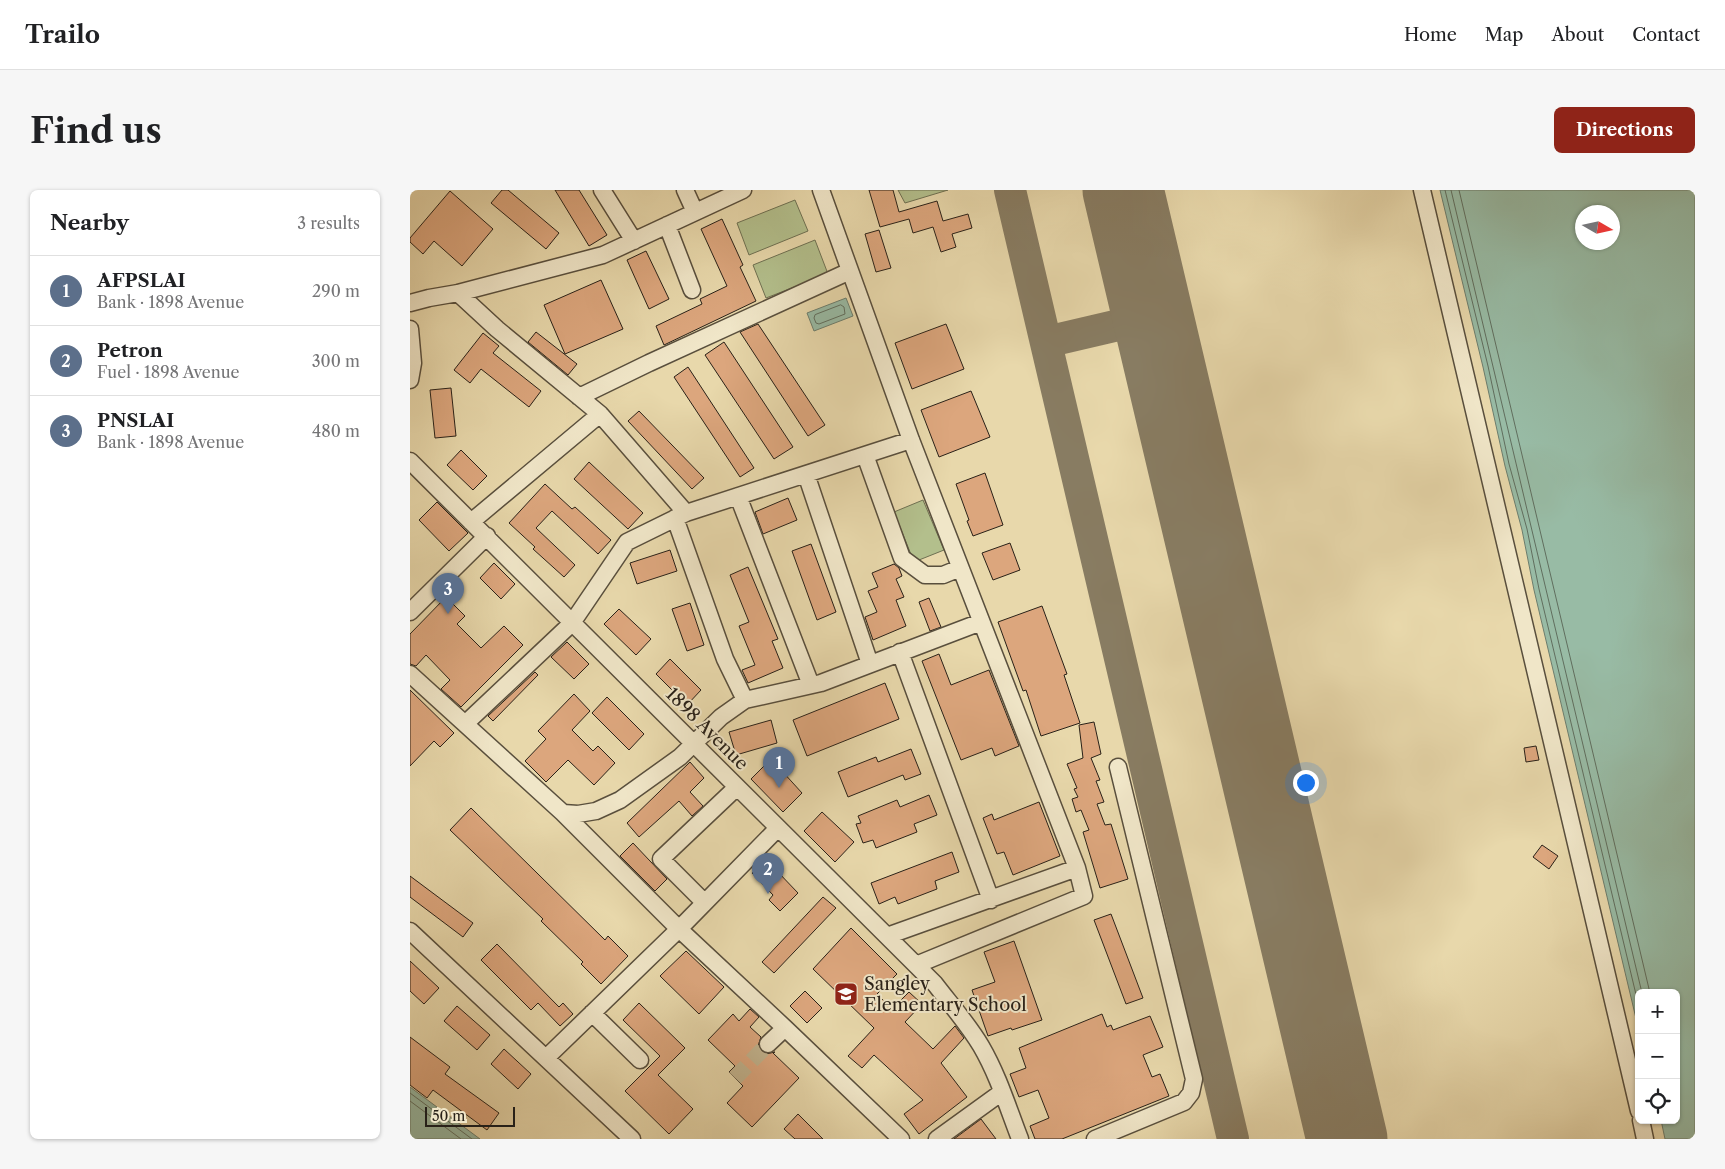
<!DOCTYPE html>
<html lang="en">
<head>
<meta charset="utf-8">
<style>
  :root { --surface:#fff; --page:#f6f6f6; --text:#202124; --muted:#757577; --line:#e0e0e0; --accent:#8f2418 }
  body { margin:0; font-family:"Libre Caslon Text",serif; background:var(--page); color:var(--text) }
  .controls { position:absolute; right:15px; bottom:15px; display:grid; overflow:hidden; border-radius:8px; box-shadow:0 1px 4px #0004 }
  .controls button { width:45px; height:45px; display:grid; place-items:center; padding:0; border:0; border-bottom:1px solid var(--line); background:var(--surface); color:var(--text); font:25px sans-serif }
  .compass { position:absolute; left:1165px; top:15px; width:45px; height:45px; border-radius:50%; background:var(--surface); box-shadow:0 1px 4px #0004; rotate:99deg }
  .scale { position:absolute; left:15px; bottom:12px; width:90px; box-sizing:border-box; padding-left:5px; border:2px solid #292118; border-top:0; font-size:14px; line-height:18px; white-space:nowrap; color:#292118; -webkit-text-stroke:4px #f0e6c8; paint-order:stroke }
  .you { position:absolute; left:895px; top:592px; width:18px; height:18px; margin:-12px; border:4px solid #fff; border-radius:50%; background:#1a73e8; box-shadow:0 0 0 8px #1a73e833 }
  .badge { display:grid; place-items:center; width:32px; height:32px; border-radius:50%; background:var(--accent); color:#fff; font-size:16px; font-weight:700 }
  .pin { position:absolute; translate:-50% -41px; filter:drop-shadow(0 1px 2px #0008) }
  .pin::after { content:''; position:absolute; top:26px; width:18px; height:15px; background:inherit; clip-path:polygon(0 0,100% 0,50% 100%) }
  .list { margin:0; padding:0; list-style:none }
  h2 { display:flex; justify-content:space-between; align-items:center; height:65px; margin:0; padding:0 20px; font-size:21px }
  h2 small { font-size:16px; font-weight:400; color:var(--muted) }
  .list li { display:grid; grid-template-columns:32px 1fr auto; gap:15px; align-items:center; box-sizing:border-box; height:70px; padding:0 20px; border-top:1px solid var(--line) }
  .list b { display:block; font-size:19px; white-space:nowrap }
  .list p { margin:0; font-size:16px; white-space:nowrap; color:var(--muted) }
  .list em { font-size:16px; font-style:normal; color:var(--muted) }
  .icon { flex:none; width:28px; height:28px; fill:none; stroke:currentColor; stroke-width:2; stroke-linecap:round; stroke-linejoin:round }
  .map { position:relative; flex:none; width:1285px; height:949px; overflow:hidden; border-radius:8px }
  header { display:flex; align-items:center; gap:30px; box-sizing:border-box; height:70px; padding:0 25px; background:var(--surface); border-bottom:1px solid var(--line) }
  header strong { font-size:24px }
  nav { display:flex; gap:28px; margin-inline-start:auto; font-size:18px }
  .intro { display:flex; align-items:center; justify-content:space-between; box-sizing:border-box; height:120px; padding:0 30px }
  h1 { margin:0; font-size:35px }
  .button { padding:12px 22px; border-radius:8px; background:var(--accent); color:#fff; font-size:18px; font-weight:700 }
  main { display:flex; gap:30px; padding:0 30px }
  aside { flex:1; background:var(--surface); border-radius:8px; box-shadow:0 1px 4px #0004 }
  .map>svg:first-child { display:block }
  .green { fill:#b3bf8c; stroke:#6e7052 }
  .water { fill:#98bba5; stroke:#6c7d6d; fill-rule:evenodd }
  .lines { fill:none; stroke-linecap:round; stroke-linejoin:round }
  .shore { stroke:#606e5e; stroke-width:1 }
  .taxiway { stroke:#887c62; stroke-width:32 }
  .runway { stroke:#887c62; stroke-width:81 }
  .building { fill:#dca67d; stroke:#292118 }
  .minor-tunnel { stroke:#c2b38e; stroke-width:16; stroke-dasharray:16 8; stroke-linecap:butt }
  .minor-casing { stroke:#594f3d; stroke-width:19 }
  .minor { stroke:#f0e6c8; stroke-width:16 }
  .labels { text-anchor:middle; stroke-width:4; stroke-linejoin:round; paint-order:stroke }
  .street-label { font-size:18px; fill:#292118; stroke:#f0e6c8 }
  .poi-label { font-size:18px; fill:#292118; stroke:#f0e6c8; text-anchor:start }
</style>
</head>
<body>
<header>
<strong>Trailo</strong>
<nav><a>Home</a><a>Map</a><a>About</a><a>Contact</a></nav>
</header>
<div class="intro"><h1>Find us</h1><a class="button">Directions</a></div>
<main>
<aside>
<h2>Nearby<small>3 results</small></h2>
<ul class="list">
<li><span class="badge" style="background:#5c6f8a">1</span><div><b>AFPSLAI</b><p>Bank · 1898 Avenue</p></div><em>290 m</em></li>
<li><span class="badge" style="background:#5c6f8a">2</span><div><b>Petron</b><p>Fuel · 1898 Avenue</p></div><em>300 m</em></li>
<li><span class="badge" style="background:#5c6f8a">3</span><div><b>PNSLAI</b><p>Bank · 1898 Avenue</p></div><em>480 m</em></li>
</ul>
</aside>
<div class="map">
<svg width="1285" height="949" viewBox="0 0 1285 949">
  <rect width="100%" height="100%" fill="#e8d8ab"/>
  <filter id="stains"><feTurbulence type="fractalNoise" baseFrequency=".004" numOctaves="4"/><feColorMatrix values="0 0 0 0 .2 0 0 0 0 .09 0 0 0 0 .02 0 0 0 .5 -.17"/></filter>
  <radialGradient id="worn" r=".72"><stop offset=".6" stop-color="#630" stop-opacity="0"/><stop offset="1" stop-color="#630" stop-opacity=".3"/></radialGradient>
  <!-- green -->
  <path class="green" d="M488 0H538L495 13Z
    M385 10 398 41 339 65 327 33Z
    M405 50 418 84 356 108 343 75Z
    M513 310 534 360 504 372 484 322Z"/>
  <!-- water -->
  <path class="water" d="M1030 0H1285V949H1255L1251 930H1266V803H1229V841L1124 400 1112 340 1095 276 1073 177ZM1202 22V52H1172V22Z
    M436 108 443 126 404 141 397 123Z
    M0 897 70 949H0Z"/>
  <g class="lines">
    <!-- shore -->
    <path class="shore" d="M1035 0 1078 176 1099 274 1117 339 1129 399 1229 817
      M1041 0 1232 803
      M1049 0 1240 803
      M431 115 434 117 435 124 409 134 406 133 404 128 405 125Z
      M0 903 62 949
      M0 911 51 949"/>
    <!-- taxiway -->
    <path class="taxiway" d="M600 0 823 949
      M636 152 743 127"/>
    <!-- runway -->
    <path class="runway" d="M713 0 937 949"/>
  </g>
  <!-- building -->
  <path class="building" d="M92 0H98L149 43 136 59 81 13Z
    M145 0H169L197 45 179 56Z
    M459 0H483L489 22 527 11 533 31 558 24 562 38 542 44 546 57 531 62 523 37 503 43 499 29 470 37Z
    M40 1 83 39 52 76 24 51 13 64 0 52V48Z
    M312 29 333 75 330 77 346 111 254 155 246 136 292 114 290 109 317 96 291 39Z
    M469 40 481 78 466 82 455 44Z
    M236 61 259 109 239 119 217 70Z
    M191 90 213 139 155 164 134 115Z
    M348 134 415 235 398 246 330 142Z
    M536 134 554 179 502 199 485 153Z
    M126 142 167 174 158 185 118 152Z
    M73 143 89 156 83 163 131 201 119 217 71 179 60 193 44 180Z
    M314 152 383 257 364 269 295 165Z
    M278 177 344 278 330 287 264 187Z
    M41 198 46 246 25 248 20 200Z
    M561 201 580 247 529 267 511 220Z
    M229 221 294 288 282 299 218 231Z
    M51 260 77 286 63 300 37 275Z
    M179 272 233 323 218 339 164 289Z
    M575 283 593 335 563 346 557 331 559 330 546 294Z
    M135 294 162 319 165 317 201 350 188 364 142 321 126 338 165 375 154 387 123 359 125 357 99 333Z
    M378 308 387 330 353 344 345 322Z
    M27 312 58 343 39 361 9 330Z
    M600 353 610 380 583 390 572 363Z
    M401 354 426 422 407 430 382 361Z
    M260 360 267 381 227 394 220 373Z
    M84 373 105 394 91 409 70 388Z
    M484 374 489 378 492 386 486 389 494 407 486 410 496 436 463 450 455 427 467 422 458 401 468 397 462 383Z
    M338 377 368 449 362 451 373 478 338 493 332 480 345 475 329 436 339 432 320 385Z
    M36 407 55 426 47 434 71 458 94 436 113 455 51 517 31 499 40 490 16 465 6 476 0 474V444Z
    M519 408 531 437 520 441 509 412Z
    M280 413 294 455 277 461 262 419Z
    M632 416 657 484 654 485 670 533 631 546 616 500 613 501 588 432Z
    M209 419 241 449 226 465 194 434Z
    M157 452 179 474 164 489 141 467Z
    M529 464 541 495 579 480 609 556 585 566 582 558 551 570 512 471Z
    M260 469 291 500 277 515 246 484Z
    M125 482 128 485 83 531 78 526Z
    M475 493 489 529 397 566 383 530Z
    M0 500 44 543 30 557 24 551 0 576Z
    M164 504 180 521 162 540 183 561 188 556 205 573 184 595 158 570 136 592 115 571 136 549 128 541Z
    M197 507 234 544 219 560 182 523Z
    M361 530 367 553 326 565 319 542Z
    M684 532 691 564 681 568 690 590 686 591 694 612 687 614 695 635 701 634 718 689 690 698 673 642 679 640 671 620 666 622 662 609 668 607 664 599 667 598 657 574 673 568 669 535Z
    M1126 556 1129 570 1116 572 1114 558Z
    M501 559 511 584 495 590 493 585 438 607 428 582 466 567 468 572Z
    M369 561 380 573 372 581 392 603 373 622 341 589Z
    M280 572 294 588 280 602 293 616 282 626 269 611 229 647 217 633Z
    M519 605 527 625 504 634 507 642 466 658 463 650 453 653 446 634 451 633 448 626 487 610 490 617Z
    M629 612 650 666 603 685 594 662 587 664 573 628 582 624 584 630Z
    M61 618 195 750 198 746 218 766 191 794 171 774 173 772 131 731 133 729 40 640Z
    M412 622 444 652 425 672 394 641Z
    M223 653 257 689 245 701 210 666Z
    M1132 655 1148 666 1139 679 1123 667Z
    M542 662 549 682 525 691 527 699 488 714 485 707 469 714 461 693Z
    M360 666 370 676 366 680 388 703 370 721 359 710 363 705 342 683Z
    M0 686 63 733 53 747 0 707Z
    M413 707 426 718 364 783 352 772Z
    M701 724 733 808 716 814 684 730Z
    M441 738 487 784 467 804 482 819 499 802 512 814 495 832 523 859 545 836 554 848 531 873 557 907 509 944 494 924 513 910 464 865 452 878 438 866 464 838 403 779Z
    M604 751 632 830 602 840 601 838 578 846 562 800 585 792 574 762Z
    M87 754 149 817 153 813 163 824 150 836 128 813 121 820 71 770Z
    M276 761 314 797 289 824 250 786Z
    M0 771 29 798 14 814 0 801Z
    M395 801 412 818 397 833 380 816Z
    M229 813 275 858 248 885 283 919 259 944 215 901 250 866 213 830Z
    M47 816 80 845 67 860 34 831Z
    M340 819 349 827 340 837 351 847 348 856 350 860 356 864 365 862 363 863 389 888 342 937 317 913 333 896 319 882 325 876 298 850 323 824 329 831Z
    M692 824 697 837 701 835 703 840 740 826 753 857 733 865 742 887 750 884 759 906 652 949H625L620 936 639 928 628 900 609 907 600 884 616 878 609 858Z
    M0 847 40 877 35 884 89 923 77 940 23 900 17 908 0 895Z
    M94 859 121 884 108 899 81 874Z
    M388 924 413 949H385L374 939Z
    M571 929 586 949H544Z"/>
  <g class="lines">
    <!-- minor-tunnel -->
    <path class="minor-tunnel" d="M325 888 358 854"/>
    <!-- minor casing -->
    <g class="minor-casing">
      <path id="minor" d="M192 0 224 51
        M275 0 285 22
        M411 0 501 250 667 678 674 706 506 775
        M1012 0 1229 921
        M257 35 282 100
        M48 103 87 139 190 224 276 323
        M0 113 19 108 48 103 193 65 333 0
        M0 139 3 173 0 190
        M169 207 239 173 440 81
        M455 265 492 368 515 385H533L550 378
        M0 271 525 794C541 815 558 834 571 856 588 885 598 918 610 949
        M396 284 460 474
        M328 306 401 495
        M265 328 315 469 335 510
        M61 332 190 224
        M0 422 77 346
        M490 462 581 710
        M0 484 153 623 269 739 375 838 491 949
        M55 534 162 433 217 352 276 323 501 250
        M153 623 168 624 186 621 210 610 270 567 311 527 335 510 411 493 571 432
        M294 712 251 669 327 597
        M0 741 222 949
        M477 746 667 678
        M182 823 230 870
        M358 854 375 838
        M136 868 269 739 368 638
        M1231 930 1235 949
        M527 949 592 902
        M685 949 774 912 781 903 784 889 708 577"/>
    </g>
    <!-- minor -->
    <use href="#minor" class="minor"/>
  </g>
  <!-- icons -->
  <defs>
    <g id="school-square" transform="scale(1.25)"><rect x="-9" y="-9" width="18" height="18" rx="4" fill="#8f2418" stroke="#f0e6c8"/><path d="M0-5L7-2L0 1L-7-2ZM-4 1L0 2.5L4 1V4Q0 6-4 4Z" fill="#fff"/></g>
  </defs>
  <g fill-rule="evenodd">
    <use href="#school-square" x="436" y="804"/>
  </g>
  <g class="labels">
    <!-- street labels -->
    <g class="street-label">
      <text transform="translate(297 539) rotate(45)" y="6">1898 Avenue</text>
    </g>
    <!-- poi labels -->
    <g class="poi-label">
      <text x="454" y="800">Sangley<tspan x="454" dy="21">Elementary School</tspan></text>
    </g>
  </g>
  <rect width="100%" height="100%" filter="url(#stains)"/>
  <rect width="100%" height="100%" fill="url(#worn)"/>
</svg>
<div class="controls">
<button>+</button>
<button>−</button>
<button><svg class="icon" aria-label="locate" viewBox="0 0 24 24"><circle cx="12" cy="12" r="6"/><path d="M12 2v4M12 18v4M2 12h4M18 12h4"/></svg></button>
</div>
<svg class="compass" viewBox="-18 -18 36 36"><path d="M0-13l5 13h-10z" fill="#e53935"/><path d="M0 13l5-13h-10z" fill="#757577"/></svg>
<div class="scale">50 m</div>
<div class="you"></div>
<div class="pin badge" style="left:369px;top:598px;background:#5c6f8a">1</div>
<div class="pin badge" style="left:358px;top:704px;background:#5c6f8a">2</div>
<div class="pin badge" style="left:38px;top:424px;background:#5c6f8a">3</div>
</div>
</main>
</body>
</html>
